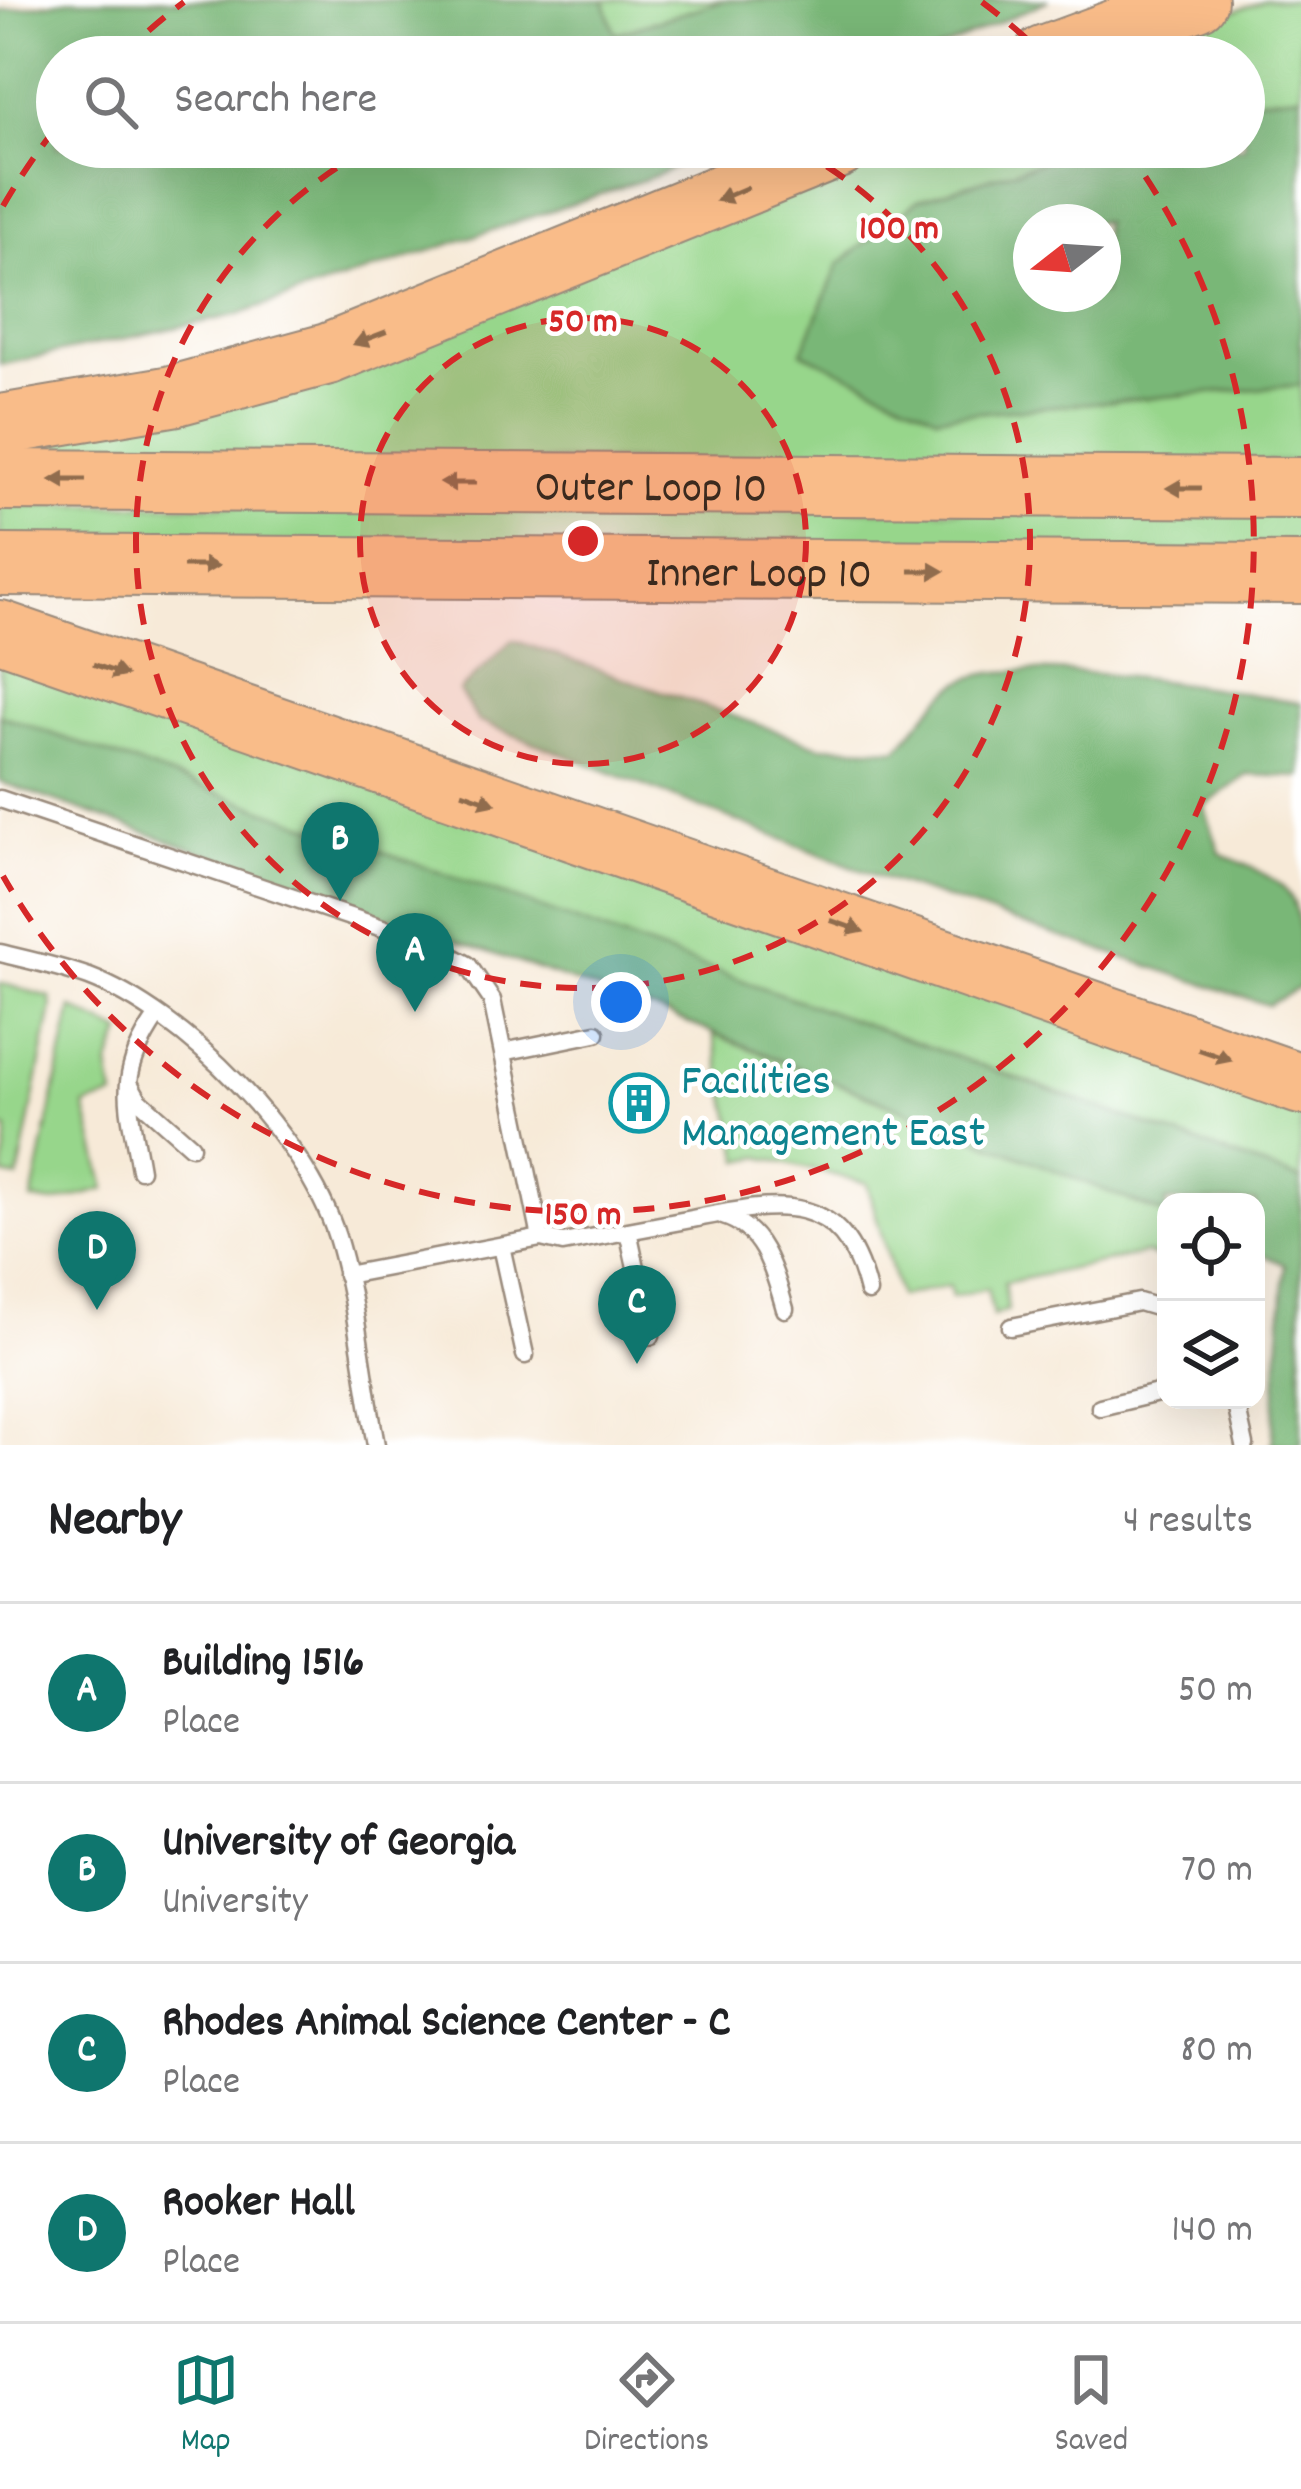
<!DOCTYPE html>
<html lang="en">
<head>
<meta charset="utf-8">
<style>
  :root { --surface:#fff; --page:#f6f6f6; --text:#202124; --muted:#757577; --line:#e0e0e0; --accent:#0f766e }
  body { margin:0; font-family:Dekko,sans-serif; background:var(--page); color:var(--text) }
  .controls { position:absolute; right:36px; bottom:36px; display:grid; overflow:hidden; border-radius:24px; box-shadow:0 12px 48px #0002 }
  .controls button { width:108px; height:108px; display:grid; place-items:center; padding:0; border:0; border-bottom:3px solid var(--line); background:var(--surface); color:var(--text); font:60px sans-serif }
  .compass { position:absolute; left:1013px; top:204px; width:108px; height:108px; border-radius:50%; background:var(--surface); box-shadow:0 12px 48px #0002; rotate:253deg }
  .you { position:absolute; left:621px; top:1002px; width:42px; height:42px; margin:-30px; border:9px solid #fff; border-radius:50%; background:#1a73e8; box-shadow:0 0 0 18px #1a73e833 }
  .badge { display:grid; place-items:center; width:78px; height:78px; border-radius:50%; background:var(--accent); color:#fff; font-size:39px; font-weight:700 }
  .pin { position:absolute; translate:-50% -99px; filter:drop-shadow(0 3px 6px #0008) }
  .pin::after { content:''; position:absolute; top:63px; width:42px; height:36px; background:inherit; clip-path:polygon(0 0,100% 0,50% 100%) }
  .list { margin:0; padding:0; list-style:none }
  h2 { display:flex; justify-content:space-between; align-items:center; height:156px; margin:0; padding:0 48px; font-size:51px }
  h2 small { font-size:39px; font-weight:400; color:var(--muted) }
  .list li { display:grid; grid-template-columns:78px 1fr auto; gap:36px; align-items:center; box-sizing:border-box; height:180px; padding:0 48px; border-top:3px solid var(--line) }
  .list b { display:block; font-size:45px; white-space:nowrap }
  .list p { margin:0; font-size:39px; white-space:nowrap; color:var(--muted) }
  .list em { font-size:39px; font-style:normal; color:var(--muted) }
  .icon { flex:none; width:66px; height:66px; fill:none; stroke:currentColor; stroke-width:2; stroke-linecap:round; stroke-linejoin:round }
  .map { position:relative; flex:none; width:1301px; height:1445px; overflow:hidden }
  .search { position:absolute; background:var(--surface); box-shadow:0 12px 48px #0002; left:36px; right:36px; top:36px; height:132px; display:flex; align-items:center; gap:30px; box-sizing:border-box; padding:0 42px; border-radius:66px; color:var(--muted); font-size:45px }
  .sheet { height:876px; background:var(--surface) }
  nav { display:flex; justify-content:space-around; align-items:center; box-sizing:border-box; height:168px; border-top:3px solid var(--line); background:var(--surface); font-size:33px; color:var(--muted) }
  nav a { display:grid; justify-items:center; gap:6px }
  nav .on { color:var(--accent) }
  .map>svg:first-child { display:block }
  .green { fill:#97d68b; stroke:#698054; stroke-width:3 }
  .forest { fill:#79b777; stroke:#5a704a; stroke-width:3; fill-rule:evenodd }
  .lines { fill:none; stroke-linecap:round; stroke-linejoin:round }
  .service-casing { stroke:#998a7b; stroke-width:21 }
  .motorway-casing { stroke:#998a7b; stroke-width:64 }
  .service { stroke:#fff; stroke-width:16 }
  .motorway { stroke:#f9bc89; stroke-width:60 }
  .oneway { fill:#906c4e }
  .ring { fill:none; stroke:#d62828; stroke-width:6; stroke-dasharray:21 15 }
  .labels { text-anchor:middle; stroke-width:9; stroke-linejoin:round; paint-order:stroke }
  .street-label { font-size:45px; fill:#3b2a1e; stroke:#fff }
  .culture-label { font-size:45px; fill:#0d838f; stroke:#fff; text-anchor:start }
  .centre { fill:#d62828; stroke:#fff; stroke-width:6 }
  .ring-label { font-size:36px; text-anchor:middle; font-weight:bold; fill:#d62828; stroke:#fff; stroke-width:9; stroke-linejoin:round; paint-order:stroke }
</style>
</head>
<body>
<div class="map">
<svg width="1301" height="1445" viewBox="0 0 1301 1445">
  <rect width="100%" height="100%" fill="#fff"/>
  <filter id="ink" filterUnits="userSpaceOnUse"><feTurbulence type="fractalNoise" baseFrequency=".00833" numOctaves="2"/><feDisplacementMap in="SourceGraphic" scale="24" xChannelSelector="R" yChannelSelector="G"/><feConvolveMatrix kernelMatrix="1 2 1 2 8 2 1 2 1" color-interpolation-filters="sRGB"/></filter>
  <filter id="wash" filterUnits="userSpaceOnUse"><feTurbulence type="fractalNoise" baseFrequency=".004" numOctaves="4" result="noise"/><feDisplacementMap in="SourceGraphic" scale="48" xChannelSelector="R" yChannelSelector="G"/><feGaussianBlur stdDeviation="2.7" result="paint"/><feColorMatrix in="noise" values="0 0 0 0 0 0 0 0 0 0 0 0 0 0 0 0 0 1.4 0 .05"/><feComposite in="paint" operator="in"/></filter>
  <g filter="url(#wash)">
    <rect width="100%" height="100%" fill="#f7ead8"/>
    <!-- green -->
    <path class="green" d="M604 0H725L614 34Z
      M1265 0H1301V94L1244 100V57H1105Z
      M890 147H1090L918 200 937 416 1301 385V462L0 460Z
      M0 504 1301 512V554L0 545Z
      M0 646 1301 1107V1180L0 716Z
      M0 983 50 997 52 1007 18 1178 3 1175 8 1130 0 1127Z
      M72 1008 122 1033 109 1066 114 1097 85 1106 106 1189 53 1203 32 1200Z
      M713 1034 1166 1214V1261L1146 1253 1004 1283 1008 1310 993 1316 987 1289 952 1297 949 1286 899 1297 867 1183 760 1157 741 1161Z"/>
    <!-- forest -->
    <path class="forest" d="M67 0H604L615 34 725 0H1049L922 57H57V147H719L655 176 240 314 0 365V11Z
      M1301 94V385L937 416 802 352 839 264 918 200 1090 147H1244V100ZM1103 222V294H1031V222Z
      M513 640 820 746 897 749C916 729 937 696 961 682 1014 652 1234 691 1301 703V777L1247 775 1204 806 1220 853C1301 890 1301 889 1301 987L1268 1005 882 878 478 721 459 691Z
      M0 715 1301 1180V1445H1272L1285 1265 1256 1251V1202H1166V1215L666 1014 0 782Z"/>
  </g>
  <g filter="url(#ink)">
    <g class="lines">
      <!-- service casing -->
      <g class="service-casing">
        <path id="service" d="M0 799 430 944 468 965 492 1000 541 1238
          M0 953C29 960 61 967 89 977 186 1014 306 1138 337 1237 357 1303 363 1377 376 1445
          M503 1052 596 1033
          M129 1083 138 1099 191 1146
          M140 1170C129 1103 115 1078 156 1018
          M723 1216C764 1228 774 1271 785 1309
          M628 1231 651 1336
          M501 1246 525 1355
          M346 1275 541 1238 563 1243C606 1235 649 1227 692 1219 777 1202 843 1188 868 1292
          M1011 1327 1139 1302 1166 1310
          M1235 1400 1245 1445
          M1100 1407 1166 1391"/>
      </g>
      <!-- motorway casing -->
      <g class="motorway-casing">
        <g id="motorway">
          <path d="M1043 57 1197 0"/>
          <path d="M0 425 172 396 328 354 839 147"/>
          <path id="s1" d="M0 480 1301 488"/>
          <path id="s2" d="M0 565 1301 573"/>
          <path d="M0 631 1301 1084"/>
        </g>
      </g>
      <!-- service -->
      <use href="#service" class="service"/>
      <!-- motorway -->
      <use href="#motorway" class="motorway"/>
    </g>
    <!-- one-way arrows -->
    <defs><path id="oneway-solid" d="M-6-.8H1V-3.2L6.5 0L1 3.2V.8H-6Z" transform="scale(3)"/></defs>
    <g class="oneway">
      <use href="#oneway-solid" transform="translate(732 194) rotate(157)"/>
      <use href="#oneway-solid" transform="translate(370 338) rotate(159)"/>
      <use href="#oneway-solid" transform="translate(68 480) rotate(-180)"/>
      <use href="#oneway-solid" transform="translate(458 483) rotate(-180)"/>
      <use href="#oneway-solid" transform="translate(1184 488) rotate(-180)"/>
      <use href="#oneway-solid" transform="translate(201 566)"/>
      <use href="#oneway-solid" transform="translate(927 571)"/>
      <use href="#oneway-solid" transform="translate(110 670) rotate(19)"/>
      <use href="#oneway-solid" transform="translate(479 798) rotate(19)"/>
      <use href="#oneway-solid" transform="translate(847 926) rotate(19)"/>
      <use href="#oneway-solid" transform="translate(1215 1055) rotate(19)"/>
    </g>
  </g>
  <!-- distance rings -->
  <circle cx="583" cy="541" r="223" fill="#d62828" fill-opacity=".12"/>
  <g class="ring">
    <circle cx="583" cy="541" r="223"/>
    <path d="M796 148A447 447 0 1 1 370 148"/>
    <path d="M3 206A670 670 0 0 1 55 129M122 55A670 670 0 0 1 184 2M982 2A670 670 0 0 1 1044 55M1125 147A670 670 0 1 1 3 876"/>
  </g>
  <!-- icons -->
  <defs>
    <g id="building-ring" transform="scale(3)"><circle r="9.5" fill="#fff" stroke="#0f9aa8" stroke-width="1.5"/><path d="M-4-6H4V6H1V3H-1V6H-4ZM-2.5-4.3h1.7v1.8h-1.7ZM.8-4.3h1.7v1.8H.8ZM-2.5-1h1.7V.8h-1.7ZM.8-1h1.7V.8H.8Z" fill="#0f9aa8"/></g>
  </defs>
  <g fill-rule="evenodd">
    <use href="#building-ring" x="639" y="1103"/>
  </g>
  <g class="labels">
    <!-- street labels -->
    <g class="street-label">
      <text dy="16" stroke="none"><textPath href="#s1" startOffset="651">Outer Loop 10</textPath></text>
      <text dy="16" stroke="none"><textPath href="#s2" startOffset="759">Inner Loop 10</textPath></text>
    </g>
    <!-- culture labels -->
    <g class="culture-label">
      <text x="681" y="1093">Facilities<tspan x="681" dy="52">Management East</tspan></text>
    </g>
  </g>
  <circle cx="583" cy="541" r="18" class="centre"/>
  <g class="ring-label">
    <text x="899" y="238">100 m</text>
    <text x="583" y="331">50 m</text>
    <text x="583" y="1224">150 m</text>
  </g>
</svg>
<div class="controls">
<button><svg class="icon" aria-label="locate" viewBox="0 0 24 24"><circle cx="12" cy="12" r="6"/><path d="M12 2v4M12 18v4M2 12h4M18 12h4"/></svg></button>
<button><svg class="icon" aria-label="layers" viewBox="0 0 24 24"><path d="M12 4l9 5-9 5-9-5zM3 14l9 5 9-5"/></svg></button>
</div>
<svg class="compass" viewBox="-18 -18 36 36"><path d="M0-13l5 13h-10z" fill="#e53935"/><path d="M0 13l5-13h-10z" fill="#757577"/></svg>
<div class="you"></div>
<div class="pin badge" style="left:415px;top:1012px">A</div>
<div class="pin badge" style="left:340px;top:901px">B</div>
<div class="pin badge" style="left:637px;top:1364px">C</div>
<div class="pin badge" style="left:97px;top:1310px">D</div>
<div class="search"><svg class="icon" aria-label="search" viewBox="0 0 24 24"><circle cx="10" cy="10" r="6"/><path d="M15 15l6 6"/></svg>Search here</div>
</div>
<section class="sheet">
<h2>Nearby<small>4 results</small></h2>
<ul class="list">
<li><span class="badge">A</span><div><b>Building 1516</b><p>Place</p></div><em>50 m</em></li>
<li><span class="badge">B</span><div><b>University of Georgia</b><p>University</p></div><em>70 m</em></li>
<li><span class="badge">C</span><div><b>Rhodes Animal Science Center - C</b><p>Place</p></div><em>80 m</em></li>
<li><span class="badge">D</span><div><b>Rooker Hall</b><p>Place</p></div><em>140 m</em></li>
</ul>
</section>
<nav>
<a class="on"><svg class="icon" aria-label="map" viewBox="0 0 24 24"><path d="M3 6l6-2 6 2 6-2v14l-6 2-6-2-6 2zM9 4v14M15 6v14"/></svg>Map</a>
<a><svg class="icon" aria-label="directions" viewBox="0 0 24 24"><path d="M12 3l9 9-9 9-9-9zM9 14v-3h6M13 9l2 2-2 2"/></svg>Directions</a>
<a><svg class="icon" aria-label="saved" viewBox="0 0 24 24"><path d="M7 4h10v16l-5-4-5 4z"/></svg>Saved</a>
</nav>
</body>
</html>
